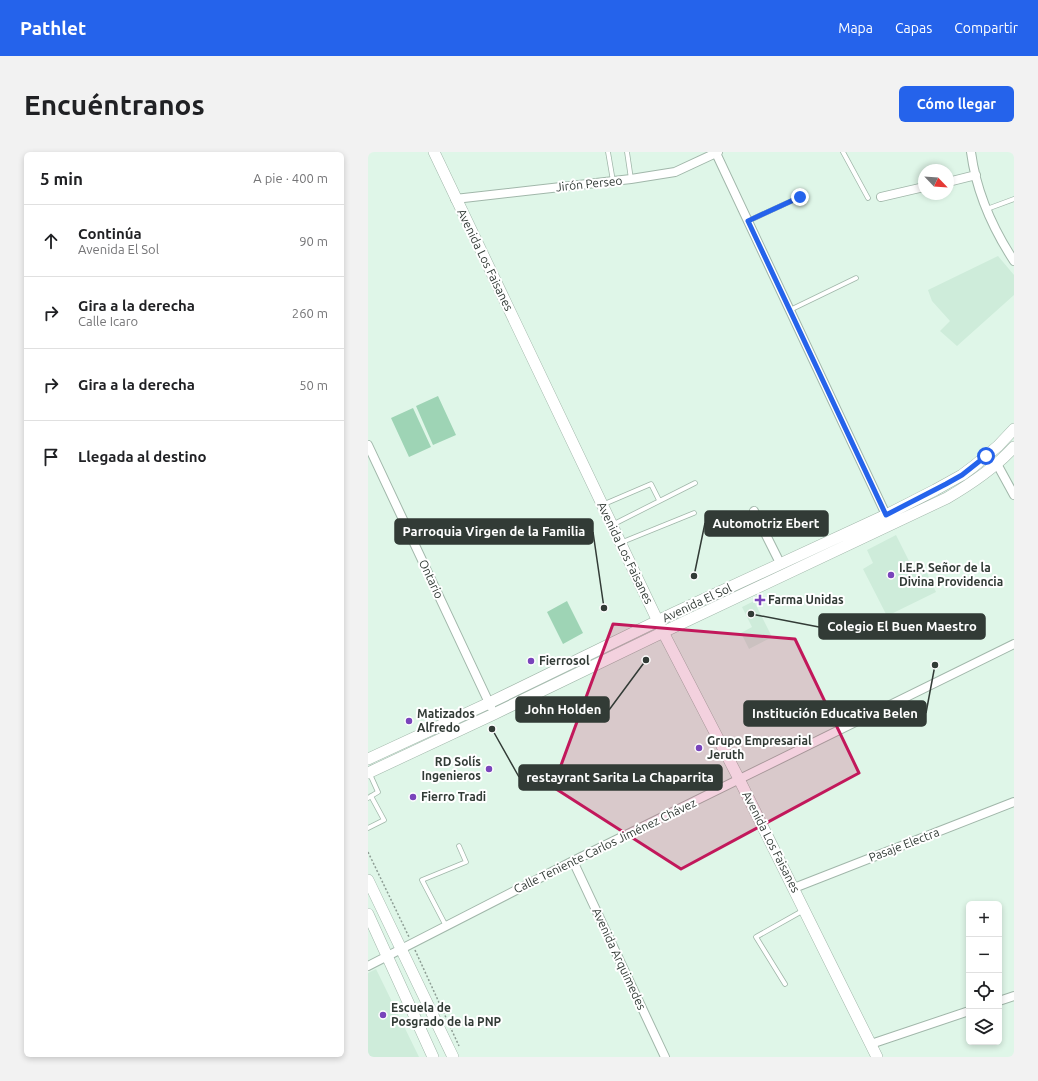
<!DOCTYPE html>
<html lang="es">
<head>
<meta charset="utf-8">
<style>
  :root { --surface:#fff; --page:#f2f2f2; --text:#202124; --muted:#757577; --line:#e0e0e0; --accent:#2563eb }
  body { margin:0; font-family:Ubuntu,sans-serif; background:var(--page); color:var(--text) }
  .controls { position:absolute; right:12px; bottom:12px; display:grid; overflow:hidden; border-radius:6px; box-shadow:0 2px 6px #0003 }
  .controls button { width:36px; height:36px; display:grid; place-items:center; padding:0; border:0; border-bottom:1px solid var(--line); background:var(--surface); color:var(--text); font:20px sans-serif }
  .compass { position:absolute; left:550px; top:12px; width:36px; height:36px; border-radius:50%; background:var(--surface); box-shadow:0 2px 6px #0003; rotate:115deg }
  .stop { position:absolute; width:12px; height:12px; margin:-9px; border:3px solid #2563eb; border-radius:50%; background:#fff }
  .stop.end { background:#2563eb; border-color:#fff; box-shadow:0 1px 4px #0008 }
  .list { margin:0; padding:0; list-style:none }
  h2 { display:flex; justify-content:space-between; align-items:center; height:52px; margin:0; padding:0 16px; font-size:17px }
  h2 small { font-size:13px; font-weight:400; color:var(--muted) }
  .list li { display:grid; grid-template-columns:26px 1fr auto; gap:12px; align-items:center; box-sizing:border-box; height:72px; padding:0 16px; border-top:1px solid var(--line) }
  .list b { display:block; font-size:15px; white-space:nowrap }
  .list p { margin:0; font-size:13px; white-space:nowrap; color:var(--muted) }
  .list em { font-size:13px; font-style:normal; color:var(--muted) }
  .icon { flex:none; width:22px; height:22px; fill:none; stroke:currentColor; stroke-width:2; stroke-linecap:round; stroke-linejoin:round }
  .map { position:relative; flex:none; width:646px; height:905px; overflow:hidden; border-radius:6px }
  header { display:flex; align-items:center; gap:24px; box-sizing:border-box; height:56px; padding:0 20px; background:var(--accent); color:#fff }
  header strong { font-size:19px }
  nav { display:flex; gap:22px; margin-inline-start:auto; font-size:14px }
  .intro { display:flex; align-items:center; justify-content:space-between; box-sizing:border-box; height:96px; padding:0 24px }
  h1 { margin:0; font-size:28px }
  .button { padding:10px 18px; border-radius:6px; background:var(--accent); color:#fff; font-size:14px; font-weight:700 }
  main { display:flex; gap:24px; padding:0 24px }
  aside { flex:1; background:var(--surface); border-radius:6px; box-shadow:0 2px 6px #0003 }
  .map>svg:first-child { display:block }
  .built { fill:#ceecda }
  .green { fill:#9ed4b5 }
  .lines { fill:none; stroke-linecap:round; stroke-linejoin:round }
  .lane-casing { stroke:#a1b7aa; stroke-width:5.5 }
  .street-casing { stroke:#a1b7aa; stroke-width:10 }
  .secondary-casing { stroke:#a1b7aa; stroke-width:12 }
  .path { stroke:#8d9d94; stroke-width:1.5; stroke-dasharray:2 2; stroke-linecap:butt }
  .lane { stroke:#fff; stroke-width:4 }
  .street { stroke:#fff; stroke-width:8 }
  .secondary { stroke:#fff; stroke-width:11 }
  .route { stroke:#2563eb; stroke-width:5 }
  .marked { fill:#c2185b; fill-opacity:0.2; stroke:#c2185b; stroke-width:3; stroke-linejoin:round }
  .poi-dot { fill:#7944bb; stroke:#fff; stroke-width:1.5 }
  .labels { text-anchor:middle; stroke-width:4; stroke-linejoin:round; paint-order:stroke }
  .street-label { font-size:12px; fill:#323b36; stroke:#fff }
  .poi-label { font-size:12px; font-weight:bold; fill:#323b36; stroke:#fff; text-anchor:start }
  .leader { fill:none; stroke:#323b36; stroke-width:1.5 }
  .callout-dot { fill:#323b36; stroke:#fff; stroke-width:1.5 }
  .callout { fill:#323b36; stroke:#323b36; stroke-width:1.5 }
  .callout-label { font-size:13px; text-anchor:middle; font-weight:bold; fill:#fff }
</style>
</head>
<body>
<header>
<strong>Pathlet</strong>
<nav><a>Mapa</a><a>Capas</a><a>Compartir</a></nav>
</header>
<div class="intro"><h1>Encuéntranos</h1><a class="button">Cómo llegar</a></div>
<main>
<aside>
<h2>5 min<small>A pie · 400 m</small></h2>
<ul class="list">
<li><svg class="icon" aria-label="ahead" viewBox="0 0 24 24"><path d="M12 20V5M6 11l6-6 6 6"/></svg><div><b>Continúa</b><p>Avenida El Sol</p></div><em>90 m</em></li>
<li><svg class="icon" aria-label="right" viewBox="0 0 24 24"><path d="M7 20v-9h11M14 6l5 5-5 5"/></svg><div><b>Gira a la derecha</b><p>Calle Icaro</p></div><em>260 m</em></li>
<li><svg class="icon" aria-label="right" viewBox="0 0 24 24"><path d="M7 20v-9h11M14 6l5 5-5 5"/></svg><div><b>Gira a la derecha</b></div><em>50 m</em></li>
<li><svg class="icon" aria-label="arrive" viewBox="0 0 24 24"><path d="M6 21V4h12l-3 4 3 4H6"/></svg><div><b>Llegada al destino</b></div></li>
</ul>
</aside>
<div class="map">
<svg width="646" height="905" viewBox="0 0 646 905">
  <rect width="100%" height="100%" fill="#dff6e8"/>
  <!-- built -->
  <path class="built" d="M630 104 646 123V143L589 194 572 179 582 169 564 149 560 138Z
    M528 383 549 425 559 421 568 440 519 464 495 417 505 411 499 398Z
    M386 449 404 485 381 497 373 481 384 475 374 455Z
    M8 817 51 905H0V821Z"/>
  <!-- green -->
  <path class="green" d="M70 244 88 283 65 293 48 254Z
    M45 256 63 295 41 305 23 266Z
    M199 449 215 481 195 492 179 460Z"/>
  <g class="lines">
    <!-- lane casing -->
    <g class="lane-casing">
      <path id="lane" d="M240 0 245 29
        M259 0 263 27
        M475 0 500 46
        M619 57 646 47
        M380 69 432 45
        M422 158 488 126
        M234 353 283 332 291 348
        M244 373 327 331
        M252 391 326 361
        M0 646 10 640 1 620
        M0 676 16 668 3 644
        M78 774 54 728 98 710 91 694
        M417 832 388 785 436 758"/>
    </g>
    <!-- street casing -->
    <g class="street-casing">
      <path id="street" d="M603 0C608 38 625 77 646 109
        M348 1 520 367
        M580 30 608 23
        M513 45 556 35
        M87 47 263 27 307 20 350 0
        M0 293 123 555
        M629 312 646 343
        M386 359 412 411
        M205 709 297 905
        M426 736 646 650
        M0 814 205 709 646 492
        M631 849 646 844
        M503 892 601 859"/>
    </g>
    <!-- secondary casing -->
    <g class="secondary-casing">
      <path id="secondary" d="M66 0 295 480 371 627 509 905
        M0 607 121 551 306 461 518 363 567 338 594 323 606 314 630 294 646 277
        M0 621 126 562 312 472 579 346C603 332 627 316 646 295
        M0 728 85 905
        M0 762 65 905"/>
    </g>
    <!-- path -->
    <path class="path" d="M0 700 41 785
      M47 798 91 894"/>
    <!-- lane -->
    <use href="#lane" class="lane"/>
    <!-- street -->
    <use href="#street" class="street"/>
    <!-- secondary -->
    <use href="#secondary" class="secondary"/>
  </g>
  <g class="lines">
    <!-- route -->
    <path class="route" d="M432 45 380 69 518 363 578 332 594 323 618 304"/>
  </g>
  <!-- marked area -->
  <path class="marked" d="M245 472 427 487 491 621 313 717 185 635Z"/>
  <!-- markers -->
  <g class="poi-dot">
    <circle cx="523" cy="423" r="4"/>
    <path d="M390 442h4v4h4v4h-4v4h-4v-4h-4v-4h4z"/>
    <circle cx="163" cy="509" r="4"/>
    <circle cx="41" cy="569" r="4"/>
    <circle cx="331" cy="596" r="4"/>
    <circle cx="121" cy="617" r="4"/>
    <circle cx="45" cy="645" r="4"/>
    <circle cx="15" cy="863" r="4"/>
  </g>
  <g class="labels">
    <!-- street labels -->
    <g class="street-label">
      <text transform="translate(221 32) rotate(-6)" y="4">Jirón Perseo</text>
      <text transform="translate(117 108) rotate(64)" y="4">Avenida Los Faisanes</text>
      <text transform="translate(257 401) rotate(64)" y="4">Avenida Los Faisanes</text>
      <text transform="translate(63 427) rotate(65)" y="4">Ontario</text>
      <text transform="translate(329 451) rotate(-25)" y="4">Avenida El Sol</text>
      <text transform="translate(403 690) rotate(63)" y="4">Avenida Los Faisanes</text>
      <text transform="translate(536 693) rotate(-21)" y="4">Pasaje Electra</text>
      <text transform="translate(237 694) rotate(-26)" y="4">Calle Teniente Carlos Jiménez Chávez</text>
      <text transform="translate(251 807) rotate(65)" y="4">Avenida Arquimedes</text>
    </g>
    <!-- poi labels -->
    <g class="poi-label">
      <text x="531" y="420">I.E.P. Señor de la<tspan x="531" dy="14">Divina Providencia</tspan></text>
      <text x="400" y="452">Farma Unidas</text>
      <text x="171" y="513">Fierrosol</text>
      <text x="49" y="566">Matizados<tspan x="49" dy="14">Alfredo</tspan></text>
      <text x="339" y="593">Grupo Empresarial<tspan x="339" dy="14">Jeruth</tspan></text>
      <text x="113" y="614" text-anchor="end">RD Solís<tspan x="113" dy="14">Ingenieros</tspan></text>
      <text x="53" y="649">Fierro Tradi</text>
      <text x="23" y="860">Escuela de<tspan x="23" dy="14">Posgrado de la PNP</tspan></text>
    </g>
  </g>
  <!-- callouts -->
  <path class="leader" d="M326 424L337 371M236 456L225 380M383 462L451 475M278 508L241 558M567 513L558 561M124 577L151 625"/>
  <g class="callout-dot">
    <circle cx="326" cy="424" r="4"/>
    <circle cx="236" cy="456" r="4"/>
    <circle cx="383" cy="462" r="4"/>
    <circle cx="278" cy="508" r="4"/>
    <circle cx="567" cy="513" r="4"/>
    <circle cx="124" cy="577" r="4"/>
  </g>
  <g class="callout">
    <rect x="337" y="359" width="123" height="25" rx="4"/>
    <rect x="27" y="367" width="198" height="25" rx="4"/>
    <rect x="451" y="462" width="166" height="25" rx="4"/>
    <rect x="148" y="545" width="93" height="25" rx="4"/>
    <rect x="376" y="549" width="182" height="25" rx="4"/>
    <rect x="151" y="613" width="203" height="25" rx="4"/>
  </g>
  <g class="callout-label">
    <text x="398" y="376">Automotriz Ebert</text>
    <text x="126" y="384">Parroquia Virgen de la Familia</text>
    <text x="534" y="479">Colegio El Buen Maestro</text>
    <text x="195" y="562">John Holden</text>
    <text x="467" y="566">Institución Educativa Belen</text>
    <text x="252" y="630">restayrant Sarita La Chaparrita</text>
  </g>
</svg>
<div class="controls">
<button>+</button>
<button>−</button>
<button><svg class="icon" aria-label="locate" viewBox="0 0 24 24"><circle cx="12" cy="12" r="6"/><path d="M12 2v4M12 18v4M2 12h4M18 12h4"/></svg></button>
<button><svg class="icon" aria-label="layers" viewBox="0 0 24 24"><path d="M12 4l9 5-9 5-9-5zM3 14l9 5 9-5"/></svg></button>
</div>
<svg class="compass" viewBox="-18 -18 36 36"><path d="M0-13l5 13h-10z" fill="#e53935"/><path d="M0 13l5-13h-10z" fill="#757577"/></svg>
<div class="stop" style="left:618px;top:304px"></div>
<div class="stop end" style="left:432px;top:45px"></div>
</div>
</main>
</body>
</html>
